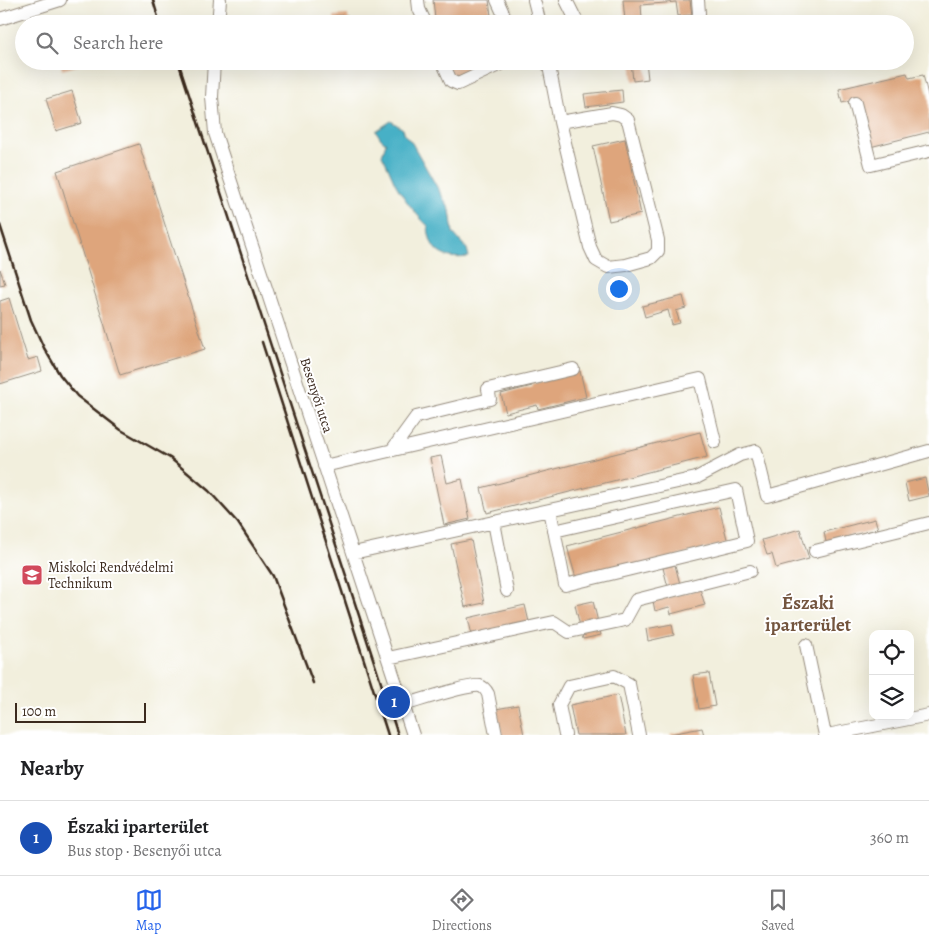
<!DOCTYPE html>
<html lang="en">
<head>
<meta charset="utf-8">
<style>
  :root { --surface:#fff; --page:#f2f2f2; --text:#202124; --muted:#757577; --line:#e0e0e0; --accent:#2563eb }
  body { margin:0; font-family:Alegreya,serif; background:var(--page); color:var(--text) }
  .controls { position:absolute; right:15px; bottom:15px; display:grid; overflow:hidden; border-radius:10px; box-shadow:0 5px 20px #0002 }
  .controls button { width:45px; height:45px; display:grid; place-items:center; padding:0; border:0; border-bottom:1px solid var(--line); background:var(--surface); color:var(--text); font:25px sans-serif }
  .scale { position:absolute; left:15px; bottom:12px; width:131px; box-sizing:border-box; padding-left:5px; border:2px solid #3b2a1e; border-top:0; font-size:14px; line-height:18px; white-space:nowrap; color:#3b2a1e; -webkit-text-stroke:4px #fff; paint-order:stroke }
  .you { position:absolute; left:618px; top:288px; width:18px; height:18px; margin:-12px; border:4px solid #fff; border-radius:50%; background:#1a73e8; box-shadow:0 0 0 8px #1a73e833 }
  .badge { display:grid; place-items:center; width:32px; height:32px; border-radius:50%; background:var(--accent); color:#fff; font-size:16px; font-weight:700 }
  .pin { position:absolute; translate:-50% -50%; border:2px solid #fff; box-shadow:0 1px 5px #0006 }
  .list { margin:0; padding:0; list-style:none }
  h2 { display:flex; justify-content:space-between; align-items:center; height:65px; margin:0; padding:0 20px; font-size:21px }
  h2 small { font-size:16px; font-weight:400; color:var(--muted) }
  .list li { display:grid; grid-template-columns:32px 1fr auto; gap:15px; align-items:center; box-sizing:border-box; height:75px; padding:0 20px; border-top:1px solid var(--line) }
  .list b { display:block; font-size:19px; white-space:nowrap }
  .list p { margin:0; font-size:16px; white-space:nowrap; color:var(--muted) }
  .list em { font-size:16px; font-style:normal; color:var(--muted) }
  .icon { flex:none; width:28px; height:28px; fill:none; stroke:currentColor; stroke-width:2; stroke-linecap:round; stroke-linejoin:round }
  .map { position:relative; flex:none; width:929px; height:735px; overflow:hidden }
  .search { position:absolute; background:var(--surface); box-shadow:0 5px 20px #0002; left:15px; right:15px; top:15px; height:55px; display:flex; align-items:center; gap:12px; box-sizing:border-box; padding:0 18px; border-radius:28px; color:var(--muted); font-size:19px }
  .sheet { height:140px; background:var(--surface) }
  nav { display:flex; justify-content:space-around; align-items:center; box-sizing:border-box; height:70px; border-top:1px solid var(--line); background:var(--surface); font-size:14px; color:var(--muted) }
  nav a { display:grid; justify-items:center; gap:2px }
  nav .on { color:var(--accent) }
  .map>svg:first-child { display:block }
  .water { fill:#47b0c6; stroke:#416d72 }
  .building { fill:#dea57b }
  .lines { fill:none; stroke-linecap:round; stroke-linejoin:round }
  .minor-casing { stroke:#968c7e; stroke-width:14 }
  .minor { stroke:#fff; stroke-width:12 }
  .rail { stroke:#3b2a1e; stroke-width:2.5 }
  .labels { text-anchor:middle; stroke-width:4; stroke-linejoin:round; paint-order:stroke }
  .street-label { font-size:14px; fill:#3b2a1e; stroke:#fff }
  .poi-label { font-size:14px; fill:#3b2a1e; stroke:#fff; text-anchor:start }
  .district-label { font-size:19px; font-weight:bold; fill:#74553f; stroke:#fff }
</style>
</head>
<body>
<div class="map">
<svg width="929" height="735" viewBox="0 0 929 735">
  <rect width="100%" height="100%" fill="#fff"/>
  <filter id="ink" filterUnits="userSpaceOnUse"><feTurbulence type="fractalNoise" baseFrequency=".02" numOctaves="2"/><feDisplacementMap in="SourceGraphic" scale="10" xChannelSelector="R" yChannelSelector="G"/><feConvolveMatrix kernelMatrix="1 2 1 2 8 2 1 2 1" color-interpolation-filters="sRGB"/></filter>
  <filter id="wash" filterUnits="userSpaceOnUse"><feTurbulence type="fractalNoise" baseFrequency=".0096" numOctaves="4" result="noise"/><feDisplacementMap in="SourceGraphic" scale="20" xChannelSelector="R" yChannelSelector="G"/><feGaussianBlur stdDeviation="1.12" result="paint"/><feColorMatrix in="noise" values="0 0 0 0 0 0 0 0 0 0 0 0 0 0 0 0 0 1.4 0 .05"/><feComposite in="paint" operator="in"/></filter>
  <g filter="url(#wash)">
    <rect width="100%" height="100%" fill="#f2efdd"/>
    <!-- water -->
    <path class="water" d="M391 121 403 129 405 135 412 143 450 210 453 233 467 249 469 257C443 260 430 253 428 226 417 216 400 194 394 181 390 172 387 164 382 155L386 143 381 139 376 131Z"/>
    <g id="blocks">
      <!-- building -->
      <path class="building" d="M433 0H489L492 24H426L435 19Z
        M623 0H690L692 15 678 16 676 2 641 5 642 19 625 21Z
        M348 15 349 24H333V21H334V16Z
        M60 61H82V64L62 70Z
        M445 61H498L454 81Z
        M582 61H605V63L582 65Z
        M631 61H646L648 79 633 81Z
        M907 73 909 78 923 75 929 99V132L870 147 858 99 842 103 839 89Z
        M622 90 623 102 586 107 584 94Z
        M72 91 82 123 56 131 46 99Z
        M625 139 641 214 609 221 593 146Z
        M139 144 205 349 120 375 57 171Z
        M0 269 5 284 0 285Z
        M683 296 686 308 676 311 680 323 672 325 668 310 645 317 642 306Z
        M9 298 28 360 38 357 42 371 0 384V301Z
        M580 371 586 397 538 409 537 405 506 413 501 394 532 386 531 384Z
        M700 432 707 457 487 513 481 488Z
        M441 456 447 483 462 479 470 519 444 525 430 458Z
        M925 478 929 496 909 501 905 483Z
        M719 507 728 543 577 582 567 546Z
        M875 519 878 529 826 542 824 532Z
        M800 529 809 559 776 568 772 554 767 555 762 540Z
        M471 540 484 603 465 607 451 544Z
        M675 565 680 584 668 587 663 568Z
        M700 589 705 605 671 614 669 607 655 611 653 601Z
        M593 601 601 635 583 639 575 605Z
        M525 605 529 622 472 635 468 618Z
        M672 624 674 635 648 641 646 629Z
        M709 673 715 706 699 709 693 675Z
        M618 695 626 735H576L570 705Z
        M518 705 524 735H502L496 709Z
        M702 728 704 735H671L670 734Z"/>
    </g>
  </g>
  <g filter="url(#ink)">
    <use href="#blocks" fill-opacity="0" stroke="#968c7e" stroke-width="1"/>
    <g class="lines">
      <!-- minor casing -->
      <g class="minor-casing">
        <path id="minor" d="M418 0 419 9 426 24
          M497 0 508 24
          M534 0 540 24
          M566 0 576 20 580 24
          M0 19 60 0
          M218 24 220 0
          M689 24 694 23 698 19 699 13 698 0
          M214 61 212 97 215 133 413 735
          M442 61 451 81 458 84 507 61
          M548 61 560 122 590 247 596 260 608 267 626 265 651 258 658 251V240L628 120 621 115 612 113 560 122
          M855 103 871 165 929 151
          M392 450 416 417 490 399 488 389 573 369
          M324 466 700 379 715 442
          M550 510 565 585 747 541 736 490 554 531
          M494 522 507 591
          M815 551 929 523
          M353 553 696 478 740 455 756 451 767 496 929 451
          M806 645 825 735
          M388 658 554 622 569 632 625 620 636 600 750 571
          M403 705C418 701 469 684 480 686 484 687 486 690 488 694L496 735
          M565 735 559 705 569 686 614 676 629 684 639 735
          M827 735 929 715"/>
      </g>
      <!-- minor -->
      <use href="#minor" class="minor"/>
      <!-- rail -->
      <path class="rail" d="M153 0 160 24
        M178 61 398 735
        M0 225 31 320 44 348 60 375 77 396 121 430 170 458 209 491 238 523 273 576 313 683
        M262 342 388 735"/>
    </g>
  </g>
  <!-- icons -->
  <defs>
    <g id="school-square" transform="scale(1.125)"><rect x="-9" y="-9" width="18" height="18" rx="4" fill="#d1495b" stroke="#fff"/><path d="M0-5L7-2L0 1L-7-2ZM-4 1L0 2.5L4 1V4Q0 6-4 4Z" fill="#fff"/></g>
  </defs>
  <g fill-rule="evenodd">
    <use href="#school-square" x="32" y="575"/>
  </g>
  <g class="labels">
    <!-- street labels -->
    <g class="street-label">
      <text transform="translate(317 395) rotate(72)" y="5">Besenyői utca</text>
    </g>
    <!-- poi labels -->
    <g class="poi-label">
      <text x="48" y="572">Miskolci Rendvédelmi<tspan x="48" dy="16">Technikum</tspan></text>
    </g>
    <!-- district labels -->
    <g class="district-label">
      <text x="808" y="609">Északi<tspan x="808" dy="22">iparterület</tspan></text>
    </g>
  </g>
</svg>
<div class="controls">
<button><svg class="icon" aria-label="locate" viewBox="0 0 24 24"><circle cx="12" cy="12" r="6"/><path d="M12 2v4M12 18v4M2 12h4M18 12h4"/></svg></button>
<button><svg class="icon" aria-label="layers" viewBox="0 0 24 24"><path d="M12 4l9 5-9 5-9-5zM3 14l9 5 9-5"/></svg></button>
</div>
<div class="scale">100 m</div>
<div class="you"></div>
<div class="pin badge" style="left:394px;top:702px;background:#1a4fb4">1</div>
<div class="search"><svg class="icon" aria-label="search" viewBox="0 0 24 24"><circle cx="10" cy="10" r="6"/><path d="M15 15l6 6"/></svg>Search here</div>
</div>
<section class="sheet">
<h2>Nearby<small></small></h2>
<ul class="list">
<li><span class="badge" style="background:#1a4fb4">1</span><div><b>Északi iparterület</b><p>Bus stop · Besenyői utca</p></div><em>360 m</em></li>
</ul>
</section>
<nav>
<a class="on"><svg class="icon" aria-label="map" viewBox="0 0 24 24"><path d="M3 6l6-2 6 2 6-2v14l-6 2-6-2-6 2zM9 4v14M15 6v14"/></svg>Map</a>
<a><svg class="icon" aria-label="directions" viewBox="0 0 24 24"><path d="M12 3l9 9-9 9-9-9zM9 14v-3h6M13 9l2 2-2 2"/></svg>Directions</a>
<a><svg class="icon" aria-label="saved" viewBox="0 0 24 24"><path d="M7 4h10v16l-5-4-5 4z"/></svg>Saved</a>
</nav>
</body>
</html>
